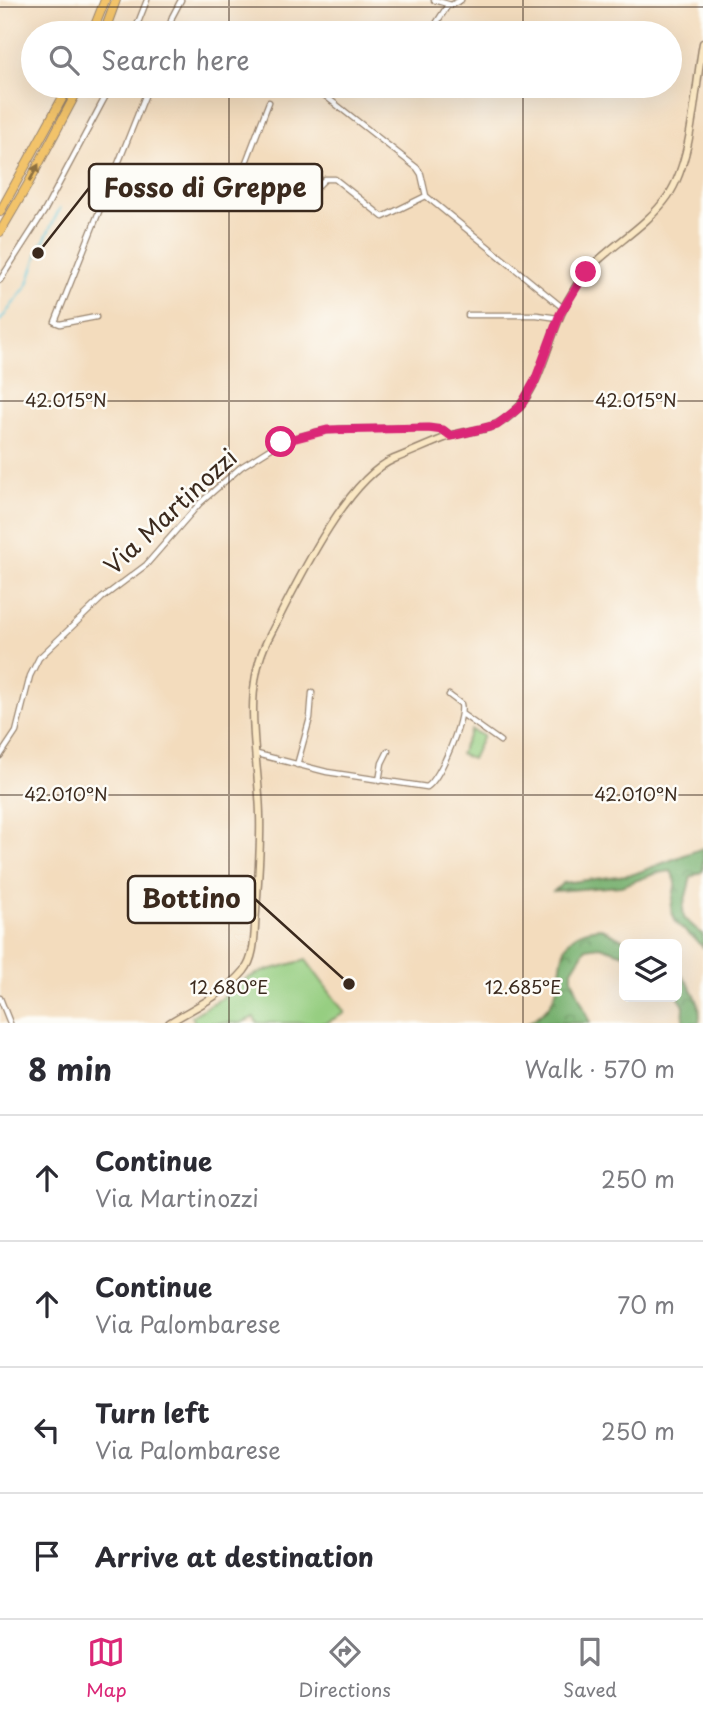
<!DOCTYPE html>
<html lang="en">
<head>
<meta charset="utf-8">
<style>
  :root { --surface:#fff; --page:#f7f7f7; --text:#2b2b33; --muted:#7c7c81; --line:#e1e1e2; --accent:#db2777 }
  body { margin:0; font-family:"Playpen Sans",sans-serif; background:var(--page); color:var(--text) }
  .controls { position:absolute; right:21px; bottom:21px; display:grid; overflow:hidden; border-radius:10px; box-shadow:0 7px 28px #0002 }
  .controls button { width:63px; height:63px; display:grid; place-items:center; padding:0; border:0; border-bottom:2px solid var(--line); background:var(--surface); color:var(--text); font:35px sans-serif }
  .stop { position:absolute; width:21px; height:21px; margin:-16px; border:5px solid #db2777; border-radius:50%; background:#fff }
  .stop.end { background:#db2777; border-color:#fff; box-shadow:0 2px 7px #0008 }
  .list { margin:0; padding:0; list-style:none }
  h2 { display:flex; justify-content:space-between; align-items:center; height:91px; margin:0; padding:0 28px; font-size:30px }
  h2 small { font-size:23px; font-weight:400; color:var(--muted) }
  .list li { display:grid; grid-template-columns:46px 1fr auto; gap:21px; align-items:center; box-sizing:border-box; height:126px; padding:0 28px; border-top:2px solid var(--line) }
  .list b { display:block; font-size:26px; white-space:nowrap }
  .list p { margin:0; font-size:23px; white-space:nowrap; color:var(--muted) }
  .list em { font-size:23px; font-style:normal; color:var(--muted) }
  .icon { flex:none; width:38px; height:38px; fill:none; stroke:currentColor; stroke-width:2; stroke-linecap:round; stroke-linejoin:round }
  .map { position:relative; flex:none; width:703px; height:1023px; overflow:hidden }
  .search { position:absolute; background:var(--surface); box-shadow:0 7px 28px #0002; left:21px; right:21px; top:21px; height:77px; display:flex; align-items:center; gap:18px; box-sizing:border-box; padding:0 24px; border-radius:38px; color:var(--muted); font-size:26px }
  .sheet { height:595px; background:var(--surface) }
  nav { display:flex; justify-content:space-around; align-items:center; box-sizing:border-box; height:98px; border-top:2px solid var(--line); background:var(--surface); font-size:19px; color:var(--muted) }
  nav a { display:grid; justify-items:center; gap:4px }
  nav .on { color:var(--accent) }
  .map>svg:first-child { display:block }
  .forest { fill:url(#forest-crowns); stroke:#5a6e46; stroke-width:2 }
  .green { fill:#96ce81; stroke:#687c50; stroke-width:2 }
  .lines { fill:none; stroke-linecap:round; stroke-linejoin:round }
  .stream { stroke:#5dc6d9; stroke-width:2 }
  .minor-casing { stroke:#97836e; stroke-width:7 }
  .secondary-casing { stroke:#97836e; stroke-width:9 }
  .motorway-casing { stroke:#97836e; stroke-width:10 }
  .minor { stroke:#fff; stroke-width:4.5 }
  .secondary { stroke:#fae7c3; stroke-width:6 }
  .motorway { stroke:#f2c36a; stroke-width:8 }
  .oneway { fill:#8d6f40 }
  .route { stroke:#db2777; stroke-width:9 }
  .ticks { fill:none; stroke:#3b2a1e; stroke-width:2; stroke-opacity:0.45 }
  .labels { text-anchor:middle; stroke-width:5; stroke-linejoin:round; paint-order:stroke }
  .street-label { font-size:24px; fill:#3b2a1e; stroke:#fdfcf7 }
  .ticks-label { font-size:18px; text-anchor:middle; fill:#3b2a1e; stroke:#fdfcf7; stroke-width:5; stroke-linejoin:round; paint-order:stroke }
  .leader { fill:none; stroke:#3b2a1e; stroke-width:2.5 }
  .callout-dot { fill:#3b2a1e; stroke:#fdfcf7; stroke-width:2.5 }
  .callout { fill:#fdfcf7; stroke:#3b2a1e; stroke-width:2.5 }
  .callout-label { font-size:26px; text-anchor:middle; font-weight:bold; fill:#3b2a1e }
</style>
</head>
<body>
<div class="map">
<svg width="703" height="1023" viewBox="0 0 703 1023">
  <defs>
    <pattern id="forest-crowns" width="20" height="18" patternUnits="userSpaceOnUse" patternTransform="scale(1.75)"><rect width="20" height="18" fill="#78b16f"/><path d="M2 6a3 3 0 1 1 6 0M12 15a3 3 0 1 1 6 0" fill="none" stroke="#64905b"/></pattern>
  </defs>
  <rect width="100%" height="100%" fill="#fdfcf7"/>
  <filter id="ink" filterUnits="userSpaceOnUse"><feTurbulence type="fractalNoise" baseFrequency=".0143" numOctaves="2"/><feDisplacementMap in="SourceGraphic" scale="14" xChannelSelector="R" yChannelSelector="G"/><feConvolveMatrix kernelMatrix="1 2 1 2 8 2 1 2 1" color-interpolation-filters="sRGB"/></filter>
  <filter id="wash" filterUnits="userSpaceOnUse"><feTurbulence type="fractalNoise" baseFrequency=".00686" numOctaves="4" result="noise"/><feDisplacementMap in="SourceGraphic" scale="28" xChannelSelector="R" yChannelSelector="G"/><feGaussianBlur stdDeviation="1.57" result="paint"/><feColorMatrix in="noise" values="0 0 0 0 0 0 0 0 0 0 0 0 0 0 0 0 0 1.4 0 .05"/><feComposite in="paint" operator="in"/></filter>
  <g filter="url(#wash)">
    <rect width="100%" height="100%" fill="#f3dcbd"/>
    <!-- forest -->
    <path class="forest" d="M703 848V871L691 877 683 908 684 918 703 935V947L676 923 671 909 676 881 671 871 657 873 621 886 554 891 563 883 634 874Z
      M601 928 632 944H624V954L600 946 586 948 572 970V978L590 1023H528C537 1017 547 1011 552 1001 569 970 548 932 601 928Z
      M677 971C691 984 703 1003 699 1023H683L684 1006 677 995Z"/>
    <!-- green -->
    <path class="green" d="M471 730 483 736 472 759 460 754Z
      M306 960 345 1013 326 1023H257L254 1017 241 1023H195L192 1016 243 985 242 981 261 972Z"/>
    <g class="lines">
      <!-- stream -->
      <path class="stream" d="M0 321 28 284 38 253 60 208"/>
    </g>
  </g>
  <g filter="url(#ink)">
    <g class="lines">
      <!-- minor casing -->
      <g class="minor-casing">
        <path id="minor" d="M434 0 451 5 461 0
          M134 33 147 0
          M168 33 172 17 181 0
          M430 33 448 5
          M269 102 245 165 294 203 302 202 325 179H335L383 217 426 196 421 174 417 168 324 95 321 86
          M229 191 245 165
          M426 196 563 308
          M0 280 45 210 111 86
          M468 315H537L558 318
          M96 317 60 324 55 322 149 86
          M462 714 500 741
          M257 754 327 772 427 787C440 779 465 719 461 704L449 695
          M0 756 16 732 30 676 39 658 102 598 146 565 200 503 241 467 281 442 316 432 340 429 431 428 444 430 451 436
          M297 765 310 718 312 693
          M379 781 382 763 388 751
          M0 998 10 1023"/>
      </g>
      <!-- secondary casing -->
      <g class="secondary-casing">
        <path id="secondary" d="M169 1023C193 1008 225 994 244 971 256 956 254 931 256 912 258 880 261 847 260 815 259 760 241 693 267 641 292 593 344 480 394 459 412 452 431 443 450 436 472 429 494 431 512 414 544 385 547 336 568 300 574 290 579 279 588 270 613 244 647 226 668 196 693 160 695 86 703 43"/>
      </g>
      <!-- motorway casing -->
      <g class="motorway-casing">
        <path id="motorway" d="M92 33 105 0
          M104 33 116 0
          M0 212 69 86
          M0 232 27 186 80 86"/>
      </g>
      <!-- minor -->
      <use href="#minor" class="minor"/>
      <!-- secondary -->
      <use href="#secondary" class="secondary"/>
      <!-- motorway -->
      <use href="#motorway" class="motorway"/>
    </g>
    <!-- one-way arrows -->
    <defs><path id="oneway-solid" d="M-6-.8H1V-3.2L6.5 0L1 3.2V.8H-6Z" transform="scale(1.75)"/></defs>
    <use class="oneway" href="#oneway-solid" transform="translate(34 173) rotate(-62)"/>
  </g>
  <g class="lines" filter="url(#ink)">
    <!-- route -->
    <path class="route" d="M281 442 327 430 428 428 443 430 451 436 497 425 520 407 535 381 560 314 586 272"/>
  </g>
  <!-- ticks -->
  <path class="ticks" d="M229 0V33M523 0V33M0 7H703M229 86V1023M523 86V1023M0 401H703M0 795H703"/>
  <g class="labels">
    <!-- street labels -->
    <g class="street-label">
      <text transform="translate(171 512) rotate(-43)" y="8">Via Martinozzi</text>
    </g>
  </g>
  <g class="ticks-label">
    <text x="66" y="407">42.015°N</text>
    <text x="636" y="407">42.015°N</text>
    <text x="66" y="801">42.010°N</text>
    <text x="636" y="801">42.010°N</text>
    <text x="229" y="994">12.680°E</text>
    <text x="523" y="994">12.685°E</text>
  </g>
  <!-- callouts -->
  <path class="leader" d="M38 253L89 188M349 984L255 899"/>
  <g class="callout-dot">
    <circle cx="38" cy="253" r="7"/>
    <circle cx="349" cy="984" r="7"/>
  </g>
  <g class="callout">
    <rect x="89" y="164" width="233" height="47" rx="7"/>
    <rect x="128" y="876" width="127" height="47" rx="7"/>
  </g>
  <g class="callout-label">
    <text x="205" y="197">Fosso di Greppe</text>
    <text x="191" y="908">Bottino</text>
  </g>
</svg>
<div class="controls">
<button><svg class="icon" aria-label="layers" viewBox="0 0 24 24"><path d="M12 4l9 5-9 5-9-5zM3 14l9 5 9-5"/></svg></button>
</div>
<div class="stop" style="left:281px;top:442px"></div>
<div class="stop end" style="left:586px;top:272px"></div>
<div class="search"><svg class="icon" aria-label="search" viewBox="0 0 24 24"><circle cx="10" cy="10" r="6"/><path d="M15 15l6 6"/></svg>Search here</div>
</div>
<section class="sheet">
<h2>8 min<small>Walk · 570 m</small></h2>
<ul class="list">
<li><svg class="icon" aria-label="ahead" viewBox="0 0 24 24"><path d="M12 20V5M6 11l6-6 6 6"/></svg><div><b>Continue</b><p>Via Martinozzi</p></div><em>250 m</em></li>
<li><svg class="icon" aria-label="ahead" viewBox="0 0 24 24"><path d="M12 20V5M6 11l6-6 6 6"/></svg><div><b>Continue</b><p>Via Palombarese</p></div><em>70 m</em></li>
<li><svg class="icon" aria-label="left" viewBox="0 0 24 24"><path d="M17 20v-9H6M10 6l-5 5 5 5"/></svg><div><b>Turn left</b><p>Via Palombarese</p></div><em>250 m</em></li>
<li><svg class="icon" aria-label="arrive" viewBox="0 0 24 24"><path d="M6 21V4h12l-3 4 3 4H6"/></svg><div><b>Arrive at destination</b></div></li>
</ul>
</section>
<nav>
<a class="on"><svg class="icon" aria-label="map" viewBox="0 0 24 24"><path d="M3 6l6-2 6 2 6-2v14l-6 2-6-2-6 2zM9 4v14M15 6v14"/></svg>Map</a>
<a><svg class="icon" aria-label="directions" viewBox="0 0 24 24"><path d="M12 3l9 9-9 9-9-9zM9 14v-3h6M13 9l2 2-2 2"/></svg>Directions</a>
<a><svg class="icon" aria-label="saved" viewBox="0 0 24 24"><path d="M7 4h10v16l-5-4-5 4z"/></svg>Saved</a>
</nav>
</body>
</html>
